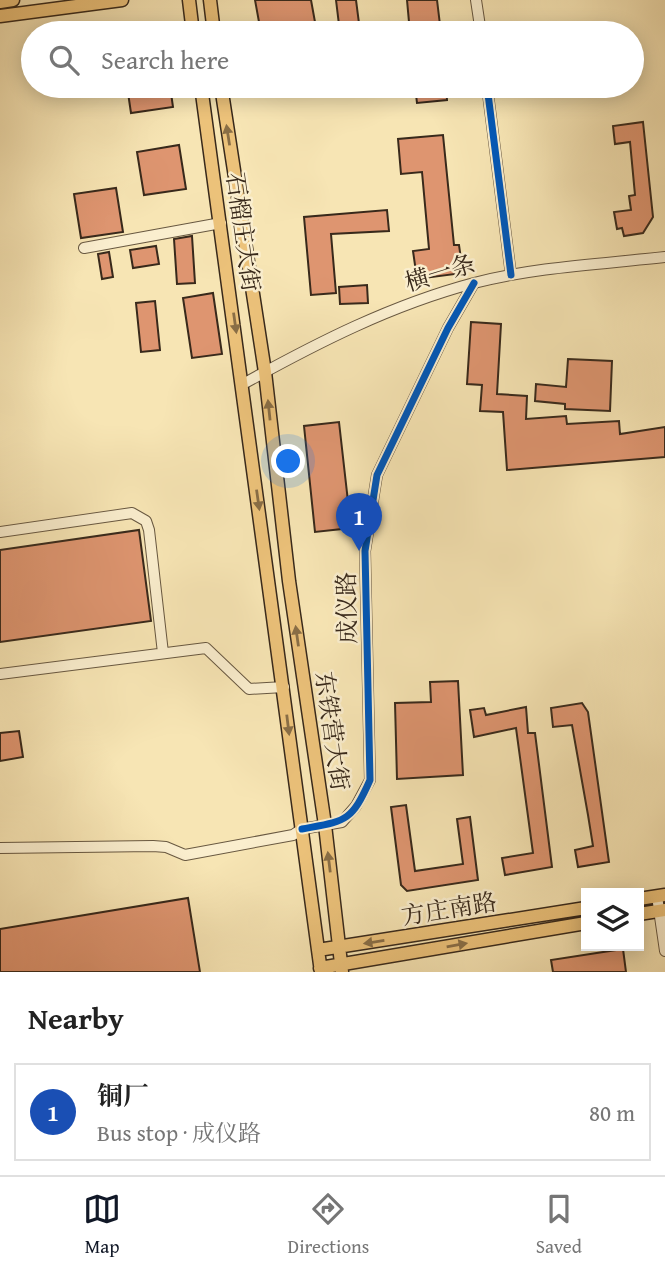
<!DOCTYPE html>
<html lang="en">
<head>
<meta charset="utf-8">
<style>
  :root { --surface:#fff; --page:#f2f2f2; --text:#222; --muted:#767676; --line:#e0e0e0; --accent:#111827 }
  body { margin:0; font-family:"Gentium Book Plus","Noto Serif SC",serif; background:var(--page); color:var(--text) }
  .controls { position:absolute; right:21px; bottom:21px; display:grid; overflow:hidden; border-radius:0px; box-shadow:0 4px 18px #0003 }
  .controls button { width:63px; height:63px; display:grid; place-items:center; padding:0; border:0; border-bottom:2px solid var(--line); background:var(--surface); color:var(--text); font:35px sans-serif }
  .you { position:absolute; left:289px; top:462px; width:24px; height:24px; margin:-18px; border:5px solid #fff; border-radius:50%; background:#1a73e8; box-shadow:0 0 0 10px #1a73e833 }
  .badge { display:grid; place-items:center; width:46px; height:46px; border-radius:50%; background:var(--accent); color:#fff; font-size:23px; font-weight:700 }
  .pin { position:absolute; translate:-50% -58px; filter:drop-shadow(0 2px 4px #0008) }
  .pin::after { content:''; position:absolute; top:37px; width:24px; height:21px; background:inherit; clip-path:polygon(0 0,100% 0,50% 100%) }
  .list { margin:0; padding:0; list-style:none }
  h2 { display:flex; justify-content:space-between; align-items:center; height:91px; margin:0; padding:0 28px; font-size:30px }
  h2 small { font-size:23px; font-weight:400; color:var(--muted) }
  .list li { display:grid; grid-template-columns:46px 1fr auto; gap:21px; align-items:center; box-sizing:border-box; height:98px; margin:0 14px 14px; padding:0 14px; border:2px solid var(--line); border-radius:0px }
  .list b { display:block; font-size:26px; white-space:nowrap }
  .list p { margin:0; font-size:23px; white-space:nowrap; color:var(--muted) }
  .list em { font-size:23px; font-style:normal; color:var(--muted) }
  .icon { flex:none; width:38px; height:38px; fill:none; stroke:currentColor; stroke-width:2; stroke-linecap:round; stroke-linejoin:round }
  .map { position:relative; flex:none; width:665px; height:972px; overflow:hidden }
  .search { position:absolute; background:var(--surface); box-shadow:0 4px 18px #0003; left:21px; right:21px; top:21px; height:77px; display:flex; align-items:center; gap:18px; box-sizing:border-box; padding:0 24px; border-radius:38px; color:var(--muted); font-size:26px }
  .sheet { height:203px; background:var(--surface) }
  nav { display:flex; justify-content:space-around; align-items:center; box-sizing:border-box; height:98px; border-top:2px solid var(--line); background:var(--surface); font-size:19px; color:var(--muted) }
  nav a { display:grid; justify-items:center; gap:4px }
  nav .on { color:var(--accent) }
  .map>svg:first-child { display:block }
  .building { fill:#de9570; stroke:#38291b; stroke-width:2 }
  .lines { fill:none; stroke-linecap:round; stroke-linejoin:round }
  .minor-casing { stroke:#685841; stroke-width:12 }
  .major-casing { stroke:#38291b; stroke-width:15 }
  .minor { stroke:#faeece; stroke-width:10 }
  .major { stroke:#ecc27a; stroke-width:12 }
  .cycleway-casing { stroke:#faeece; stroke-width:11 }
  .cycleway { stroke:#0057b8; stroke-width:7 }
  .oneway { fill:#896e46 }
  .labels { text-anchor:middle; stroke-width:5; stroke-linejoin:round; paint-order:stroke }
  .street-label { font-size:24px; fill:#38291b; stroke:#faeece }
</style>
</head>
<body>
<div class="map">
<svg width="665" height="972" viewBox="0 0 665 972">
  <rect width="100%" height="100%" fill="#f7e5b4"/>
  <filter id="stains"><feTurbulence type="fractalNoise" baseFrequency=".00286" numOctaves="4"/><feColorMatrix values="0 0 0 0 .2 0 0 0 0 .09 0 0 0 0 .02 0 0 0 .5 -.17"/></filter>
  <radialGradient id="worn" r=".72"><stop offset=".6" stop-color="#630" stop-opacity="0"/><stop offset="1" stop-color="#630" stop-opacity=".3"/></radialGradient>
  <!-- building -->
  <path class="building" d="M255 0H311L317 33H261Z
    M336 0H356L360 31 340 33Z
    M407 0H437L441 33H410Z
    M127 86H170L173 107 131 113Z
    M415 86H446L447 100 417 103Z
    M643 122 653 217 643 233 624 236 622 228 617 229 614 212 631 210 629 196 635 195 630 142 615 144 613 126Z
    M443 135 454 245H459L463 273 417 279 413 251 429 249 422 172 401 174 398 139Z
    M179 145 186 189 144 195 137 152Z
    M116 188 123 232 81 238 74 194Z
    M387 210 389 231 331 234 336 293 311 295 304 217Z
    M192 236 195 283 177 284 174 239Z
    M156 246 159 264 133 268 130 250Z
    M109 252 113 277 102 279 98 254Z
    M367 285 368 303 340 304 339 287Z
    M213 293 222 354 192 358 183 298Z
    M155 301 160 350 141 352 136 303Z
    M471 322 501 324 497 394 527 396 526 419 566 416 567 424 619 421 620 434 665 427V457L507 470 503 412 480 411 482 385 467 384Z
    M568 359 612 361 610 411 565 409V404L535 401 536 384 566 387Z
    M339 422 351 528 315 532 304 426Z
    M139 530 151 621 0 642V550Z
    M458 681 463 775 397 779 395 703 431 702 430 682Z
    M582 703 588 712 609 862 578 867 575 850 593 846 588 815 572 725 553 727 551 708Z
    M526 707 528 733H535L552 867 505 875 502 858 533 853 516 728 474 737 470 710 484 708 486 715Z
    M19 731 23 757 0 761V733Z
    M406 805 415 871 463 864 457 819 470 817 478 880 407 891 401 885 391 807Z
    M188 898 200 972H0V929Z
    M623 949 626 972H553L551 960Z"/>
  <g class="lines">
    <!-- minor casing -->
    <g class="minor-casing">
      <path id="minor" d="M476 0 481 33
        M487 86 511 275
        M84 248 221 223
        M243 384C317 343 391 305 474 283 535 267 602 264 665 257
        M0 532 132 513 146 521 149 530 163 653
        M0 674 206 648 249 689 284 687
        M0 848 153 846 166 847 185 855 293 835 302 829 342 822 356 806 370 780 365 551 377 475 448 328 474 283
        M657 896 665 951"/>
    </g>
    <!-- major casing -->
    <g class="major-casing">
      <path id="major" d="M189 0 193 33
        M210 0 214 33
        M0 2 13 0
        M0 16 122 0
        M201 86 321 972
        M221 86 265 372 289 581 325 825 342 972
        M639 899 665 895
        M639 914 665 910
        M318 950 586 908
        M320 968 586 923"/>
    </g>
    <!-- minor -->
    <use href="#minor" class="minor"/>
    <!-- major -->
    <use href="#major" class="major"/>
    <!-- cycleway casing -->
    <g class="cycleway-casing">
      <path id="cycleway" d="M487 86 511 275
        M302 829C345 821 351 823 370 780L365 551 377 475 448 328 474 283"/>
    </g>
    <!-- cycleway -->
    <use href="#cycleway" class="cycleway"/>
  </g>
  <!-- one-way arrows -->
  <defs><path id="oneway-solid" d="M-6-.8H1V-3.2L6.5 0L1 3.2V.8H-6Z" transform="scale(1.75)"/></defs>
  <g class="oneway">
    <use href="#oneway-solid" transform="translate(228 135) rotate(-99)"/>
    <use href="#oneway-solid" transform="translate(235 323) rotate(82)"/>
    <use href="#oneway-solid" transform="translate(269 410) rotate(-96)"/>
    <use href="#oneway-solid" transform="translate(258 500) rotate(82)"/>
    <use href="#oneway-solid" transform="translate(297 636) rotate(-98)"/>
    <use href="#oneway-solid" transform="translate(288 725) rotate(83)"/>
    <use href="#oneway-solid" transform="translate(329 862) rotate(-97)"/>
    <use href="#oneway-solid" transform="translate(374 942) rotate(171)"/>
    <use href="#oneway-solid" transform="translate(457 945) rotate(-10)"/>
  </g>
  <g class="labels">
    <!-- street labels -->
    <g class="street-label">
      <text transform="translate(243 232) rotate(82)" y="8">石榴庄大街</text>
      <text transform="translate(440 273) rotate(-17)" y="8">横一条</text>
      <text transform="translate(347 608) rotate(-91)" y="8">成仪路</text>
      <text transform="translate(332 731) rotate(82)" y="8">东铁营大街</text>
      <text transform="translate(449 909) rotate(-9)" y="8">方庄南路</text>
    </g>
  </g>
  <rect width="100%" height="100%" filter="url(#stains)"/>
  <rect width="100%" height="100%" fill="url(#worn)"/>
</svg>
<div class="controls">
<button><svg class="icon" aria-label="layers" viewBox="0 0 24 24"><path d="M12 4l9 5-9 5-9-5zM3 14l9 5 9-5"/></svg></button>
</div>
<div class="you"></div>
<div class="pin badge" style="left:359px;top:551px;background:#1a4fb4">1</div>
<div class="search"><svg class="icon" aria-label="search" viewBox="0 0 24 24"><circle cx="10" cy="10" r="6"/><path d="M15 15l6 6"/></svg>Search here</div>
</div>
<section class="sheet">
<h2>Nearby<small></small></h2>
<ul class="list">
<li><span class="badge" style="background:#1a4fb4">1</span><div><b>铜厂</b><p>Bus stop · 成仪路</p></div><em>80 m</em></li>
</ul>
</section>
<nav>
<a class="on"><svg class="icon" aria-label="map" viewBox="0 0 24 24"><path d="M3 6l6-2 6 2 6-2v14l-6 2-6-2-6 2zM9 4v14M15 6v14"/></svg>Map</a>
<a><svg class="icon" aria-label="directions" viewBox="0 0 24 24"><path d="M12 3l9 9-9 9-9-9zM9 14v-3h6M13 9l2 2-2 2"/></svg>Directions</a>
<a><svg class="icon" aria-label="saved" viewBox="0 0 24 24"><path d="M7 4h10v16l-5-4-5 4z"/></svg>Saved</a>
</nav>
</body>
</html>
